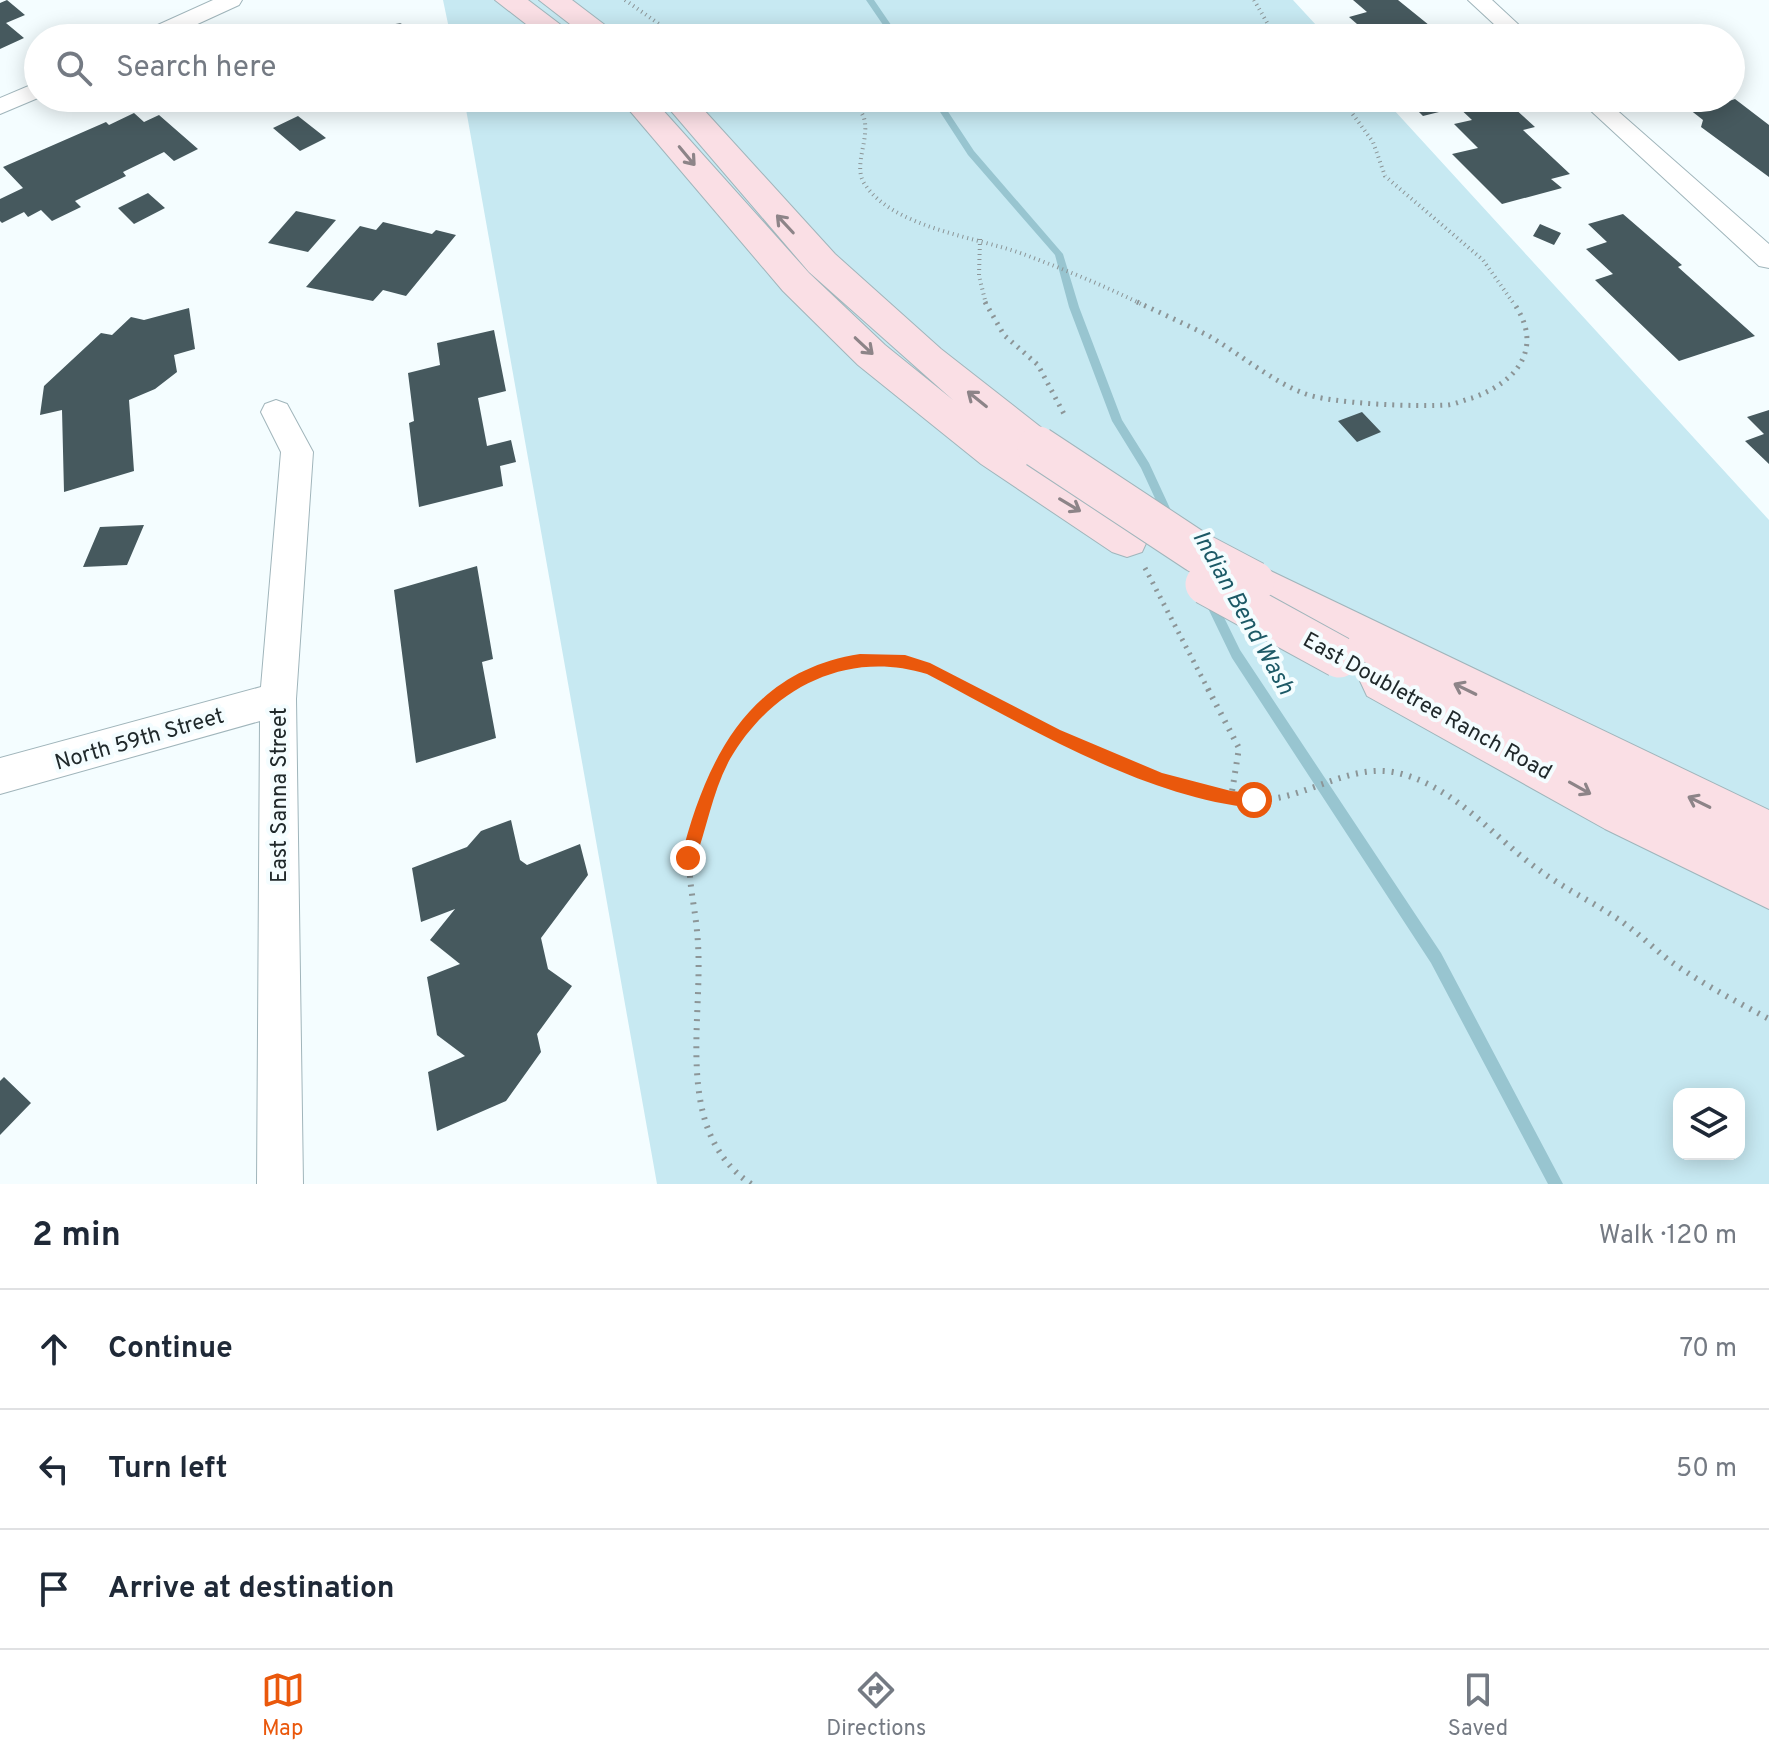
<!DOCTYPE html>
<html lang="en">
<head>
<meta charset="utf-8">
<style>
  :root { --surface:#fff; --page:#f2f2f3; --text:#1f2937; --muted:#747a83; --line:#e0e1e3; --accent:#ea580c }
  body { margin:0; font-family:Overpass,sans-serif; background:var(--page); color:var(--text) }
  .controls { position:absolute; right:24px; bottom:24px; display:grid; overflow:hidden; border-radius:16px; box-shadow:0 4px 20px #0003 }
  .controls button { width:72px; height:72px; display:grid; place-items:center; padding:0; border:0; border-bottom:2px solid var(--line); background:var(--surface); color:var(--text); font:40px sans-serif }
  .stop { position:absolute; width:24px; height:24px; margin:-18px; border:6px solid #ea580c; border-radius:50%; background:#fff }
  .stop.end { background:#ea580c; border-color:#fff; box-shadow:0 2px 8px #0008 }
  .list { margin:0; padding:0; list-style:none }
  h2 { display:flex; justify-content:space-between; align-items:center; height:104px; margin:0; padding:0 32px; font-size:34px }
  h2 small { font-size:26px; font-weight:400; color:var(--muted) }
  .list li { display:grid; grid-template-columns:52px 1fr auto; gap:24px; align-items:center; box-sizing:border-box; height:120px; padding:0 32px; border-top:2px solid var(--line) }
  .list b { display:block; font-size:30px; white-space:nowrap }
  .list em { font-size:26px; font-style:normal; color:var(--muted) }
  .icon { flex:none; width:44px; height:44px; fill:none; stroke:currentColor; stroke-width:2; stroke-linecap:round; stroke-linejoin:round }
  .map { position:relative; flex:none; width:1769px; height:1184px; overflow:hidden }
  .search { position:absolute; background:var(--surface); box-shadow:0 4px 20px #0003; left:24px; right:24px; top:24px; height:88px; display:flex; align-items:center; gap:20px; box-sizing:border-box; padding:0 28px; border-radius:44px; color:var(--muted); font-size:30px }
  .sheet { height:464px; background:var(--surface) }
  nav { display:flex; justify-content:space-around; align-items:center; box-sizing:border-box; height:112px; border-top:2px solid var(--line); background:var(--surface); font-size:22px; color:var(--muted) }
  nav a { display:grid; justify-items:center; gap:4px }
  nav .on { color:var(--accent) }
  .map>svg:first-child { display:block }
  .green { fill:#c7e9f2; fill-rule:evenodd }
  .lines { fill:none; stroke-linecap:round; stroke-linejoin:round }
  .stream { fill:#98c5d0; fill-rule:evenodd }
  .building { fill:#46595e }
  .street-casing { stroke:#a0b5bb; stroke-width:2 }
  .secondary-casing { stroke:#a0b5bb; stroke-width:2 }
  .path-far2 { stroke:#8c9597; stroke-width:4; stroke-dasharray:1 4; stroke-linecap:butt }
  .path-far1 { stroke:#8c9597; stroke-width:5; stroke-dasharray:2 6; stroke-linecap:butt }
  .path { stroke:#8c9597; stroke-width:6; stroke-dasharray:2 7; stroke-linecap:butt }
  .street { fill:#fff; fill-rule:evenodd }
  .secondary { fill:#fadfe5; fill-rule:evenodd }
  .secondary-bridge-casing { stroke:#a0b5bb; stroke-width:43; stroke-linecap:butt }
  .secondary-bridge { stroke:#fadfe5; stroke-width:41 }
  .oneway { stroke:#8d8488 }
  .route { fill:#ea580c }
  .labels { text-anchor:middle; stroke-width:8; stroke-linejoin:round; paint-order:stroke }
  .street-label { font-size:22px; fill:#20292b; stroke:#f4fdff }
  .water-label { font-size:24px; font-style:italic; fill:#1c5966; stroke:#f4fdff }
</style>
</head>
<body>
<div class="map">
<svg width="1769" height="1184" viewBox="0 0 1769 1184">
  <rect width="100%" height="100%" fill="#f4fdff"/>
  <!-- green -->
  <path class="green" d="M443 0H1293L1328 38H451Z
    M464 98H1383L1769 520V1184H657ZM1679 1094H1739V1154H1679Z"/>
  <g class="lines">
    <!-- stream -->
    <path class="stream" d="M866 0H874L900 38H892Z
      M931 98H939L974 151 1063 254 1079 307 1122 420 1149 463 1174 517 1173 520H1165L1141 468 1112 421 1069 307 1055 255 968 155Z
      M1210 595 1214 597 1240 650 1441 953 1563 1184H1548L1431 963 1232 658 1204 600 1206 597Z"/>
  </g>
  <!-- building -->
  <path class="building" d="M7 0 25 15 6 23 24 38 0 49V3Z
    M1353 0H1398L1445 38H1373L1349 17 1367 12Z
    M402 23 374 38H286V33L312 29 322 35Z
    M255 98H288L269 108Z
    M1435 98 1447 110 1423 116 1411 104Z
    M1475 98H1503L1535 127 1523 130 1570 174 1551 179 1562 188 1502 204 1452 154 1478 148 1454 124 1472 120 1454 103Z
    M1675 98H1721L1726 102 1735 99 1769 125V177L1701 127 1703 120Z
    M134 113 144 122 159 115 198 149 174 161 164 152 123 172 126 176 75 201 81 207 52 221 41 210 28 217 24 212 2 223 0 221V199L23 188 3 167 106 122 109 125Z
    M298 116 326 138 300 151 273 128Z
    M148 193 165 208 134 224 118 208Z
    M296 211 336 220 308 252 268 243Z
    M1623 214 1682 265 1678 267 1755 336 1679 361 1595 280 1613 274 1586 249 1607 242 1588 224Z
    M383 222 432 234 436 230 456 235 406 296 383 290 373 301 306 287 360 226 376 230Z
    M1540 224 1561 233 1554 245 1533 236Z
    M189 308 195 349 174 355 177 372 155 389 129 400 134 471 64 492 62 410 40 415 44 386 101 333 112 335 131 317 144 320Z
    M494 330 506 391 478 398 487 446 511 440 516 462 500 466 503 486 419 507 409 423 414 421 408 373 440 365 437 343Z
    M1769 410V464L1745 441 1764 434 1747 417Z
    M1362 412 1381 432 1357 442 1338 421Z
    M144 525 127 565 83 567 100 527Z
    M477 566 493 659 482 662 496 738 416 763 394 590Z
    M511 820 520 860 527 865 580 844 588 875 541 938 548 969 572 986 537 1034 541 1052 506 1101 437 1131 428 1072 465 1056 437 1035 427 977 460 964 430 940 455 909 421 922 412 868 467 847 481 831Z
    M4 1077 31 1103 0 1135V1081Z"/>
  <g class="lines">
    <!-- street casing -->
    <g class="street-casing">
      <path id="street" d="M213 0H242L239 5 167 38H137L140 33Z
        M1468 0H1492L1533 38H1509Z
        M38 82V98L0 114V98Z
        M1577 98H1603L1769 244V268L1759 266Z
        M276 400 287 404 313 452 296 699 303 1184H257L260 721 0 794V758L261 687 281 452 261 412 265 404Z"/>
    </g>
    <!-- secondary casing -->
    <g class="secondary-casing">
      <path id="secondary" d="M495 0H528L578 38H544Z
        M539 0H572L622 38H588Z
        M619 98H652L809 273 885 345 953 400 809 272 660 98H693L835 254 941 349 1052 436 1058 447 1052 458 1040 462 1142 526 1148 539 1142 552 1127 557 1112 552 981 464 858 365 783 291Z
        M1254 563 1769 810V909L1605 829 1367 696 1360 681 1367 666 1370 665 1239 595 1232 582 1239 569Z"/>
    </g>
    <!-- path-far2 -->
    <path class="path-far2" d="M625 0 679 38
      M1254 0 1276 38
      M850 98C854 104 862 111 864 118 870 139 853 165 864 183 892 228 977 237 1023 254 1063 269 1103 285 1141 304
      M1341 98 1373 142 1385 176 1483 260 1514 304
      M980 239 979 276 986 304"/>
    <!-- path-far1 -->
    <path class="path-far1" d="M985 302 1004 335 1038 365 1064 414
      M1137 302C1161 313 1185 324 1209 336 1240 354 1270 380 1303 393 1329 404 1418 407 1448 405 1456 404 1464 400 1472 398 1518 382 1545 347 1513 302
      M1145 568 1209 691
      M783 691C840 642 913 657 972 691"/>
    <!-- path -->
    <path class="path" d="M969 689C1036 728 1184 804 1261 800 1309 798 1353 760 1402 774 1456 789 1492 835 1535 867 1561 887 1591 901 1618 919 1636 931 1652 947 1670 961 1701 983 1735 1001 1769 1019
      M1208 689 1239 748 1231 798
      M751 1184C673 1131 703 1023 698 944 695 891 681 874 698 818 714 766 745 724 786 689"/>
    <!-- street -->
    <use href="#street" class="street"/>
    <!-- secondary -->
    <use href="#secondary" class="secondary"/>
    <!-- secondary-bridge casing -->
    <g class="secondary-bridge-casing">
      <path id="secondary-bridge" d="M1038 447 1197 552 1254 582
        M1206 584 1339 657"/>
    </g>
    <!-- secondary-bridge -->
    <use href="#secondary-bridge" class="secondary-bridge"/>
  </g>
  <!-- one-way arrows -->
  <defs><path id="oneway-shaft" d="M-6 0H5M1.5-3L5.5 0L1.5 3" fill="none" stroke-width="1.6" stroke-linecap="round" stroke-linejoin="round" transform="scale(2)"/></defs>
  <g class="oneway">
    <use href="#oneway-shaft" transform="translate(687 156) rotate(50)"/>
    <use href="#oneway-shaft" transform="translate(785 224) rotate(-133)"/>
    <use href="#oneway-shaft" transform="translate(864 346) rotate(43)"/>
    <use href="#oneway-shaft" transform="translate(977 399) rotate(-141)"/>
    <use href="#oneway-shaft" transform="translate(1070 505) rotate(31)"/>
    <use href="#oneway-shaft" transform="translate(1465 689) rotate(-154)"/>
    <use href="#oneway-shaft" transform="translate(1580 788) rotate(29)"/>
    <use href="#oneway-shaft" transform="translate(1699 802) rotate(-154)"/>
  </g>
  <!-- route -->
  <path class="route" d="M860 654 905 655 930 663 1060 730 1162 773 1231 791 1254 793 1261 800 1254 808C1143 797 1024 725 927 674 847 649 771 688 730 759 712 792 707 829 694 863H683L681 858C706 759 749 671 860 654Z"/>
  <g class="labels">
    <!-- street labels -->
    <g class="street-label">
      <text transform="translate(1428 705) rotate(29)" y="8">East Doubletree Ranch Road</text>
      <text transform="translate(139 738) rotate(-16)" y="8">North 59th Street</text>
      <text transform="translate(278 795) rotate(-90)" y="8">East Sanna Street</text>
    </g>
    <!-- water labels -->
    <g class="water-label">
      <text transform="translate(1244 612) rotate(61)" y="8">Indian Bend Wash</text>
    </g>
  </g>
</svg>
<div class="controls">
<button><svg class="icon" aria-label="layers" viewBox="0 0 24 24"><path d="M12 4l9 5-9 5-9-5zM3 14l9 5 9-5"/></svg></button>
</div>
<div class="stop" style="left:1254px;top:800px"></div>
<div class="stop end" style="left:688px;top:858px"></div>
<div class="search"><svg class="icon" aria-label="search" viewBox="0 0 24 24"><circle cx="10" cy="10" r="6"/><path d="M15 15l6 6"/></svg>Search here</div>
</div>
<section class="sheet">
<h2>2 min<small>Walk · 120 m</small></h2>
<ul class="list">
<li><svg class="icon" aria-label="ahead" viewBox="0 0 24 24"><path d="M12 20V5M6 11l6-6 6 6"/></svg><div><b>Continue</b></div><em>70 m</em></li>
<li><svg class="icon" aria-label="left" viewBox="0 0 24 24"><path d="M17 20v-9H6M10 6l-5 5 5 5"/></svg><div><b>Turn left</b></div><em>50 m</em></li>
<li><svg class="icon" aria-label="arrive" viewBox="0 0 24 24"><path d="M6 21V4h12l-3 4 3 4H6"/></svg><div><b>Arrive at destination</b></div></li>
</ul>
</section>
<nav>
<a class="on"><svg class="icon" aria-label="map" viewBox="0 0 24 24"><path d="M3 6l6-2 6 2 6-2v14l-6 2-6-2-6 2zM9 4v14M15 6v14"/></svg>Map</a>
<a><svg class="icon" aria-label="directions" viewBox="0 0 24 24"><path d="M12 3l9 9-9 9-9-9zM9 14v-3h6M13 9l2 2-2 2"/></svg>Directions</a>
<a><svg class="icon" aria-label="saved" viewBox="0 0 24 24"><path d="M7 4h10v16l-5-4-5 4z"/></svg>Saved</a>
</nav>
</body>
</html>
